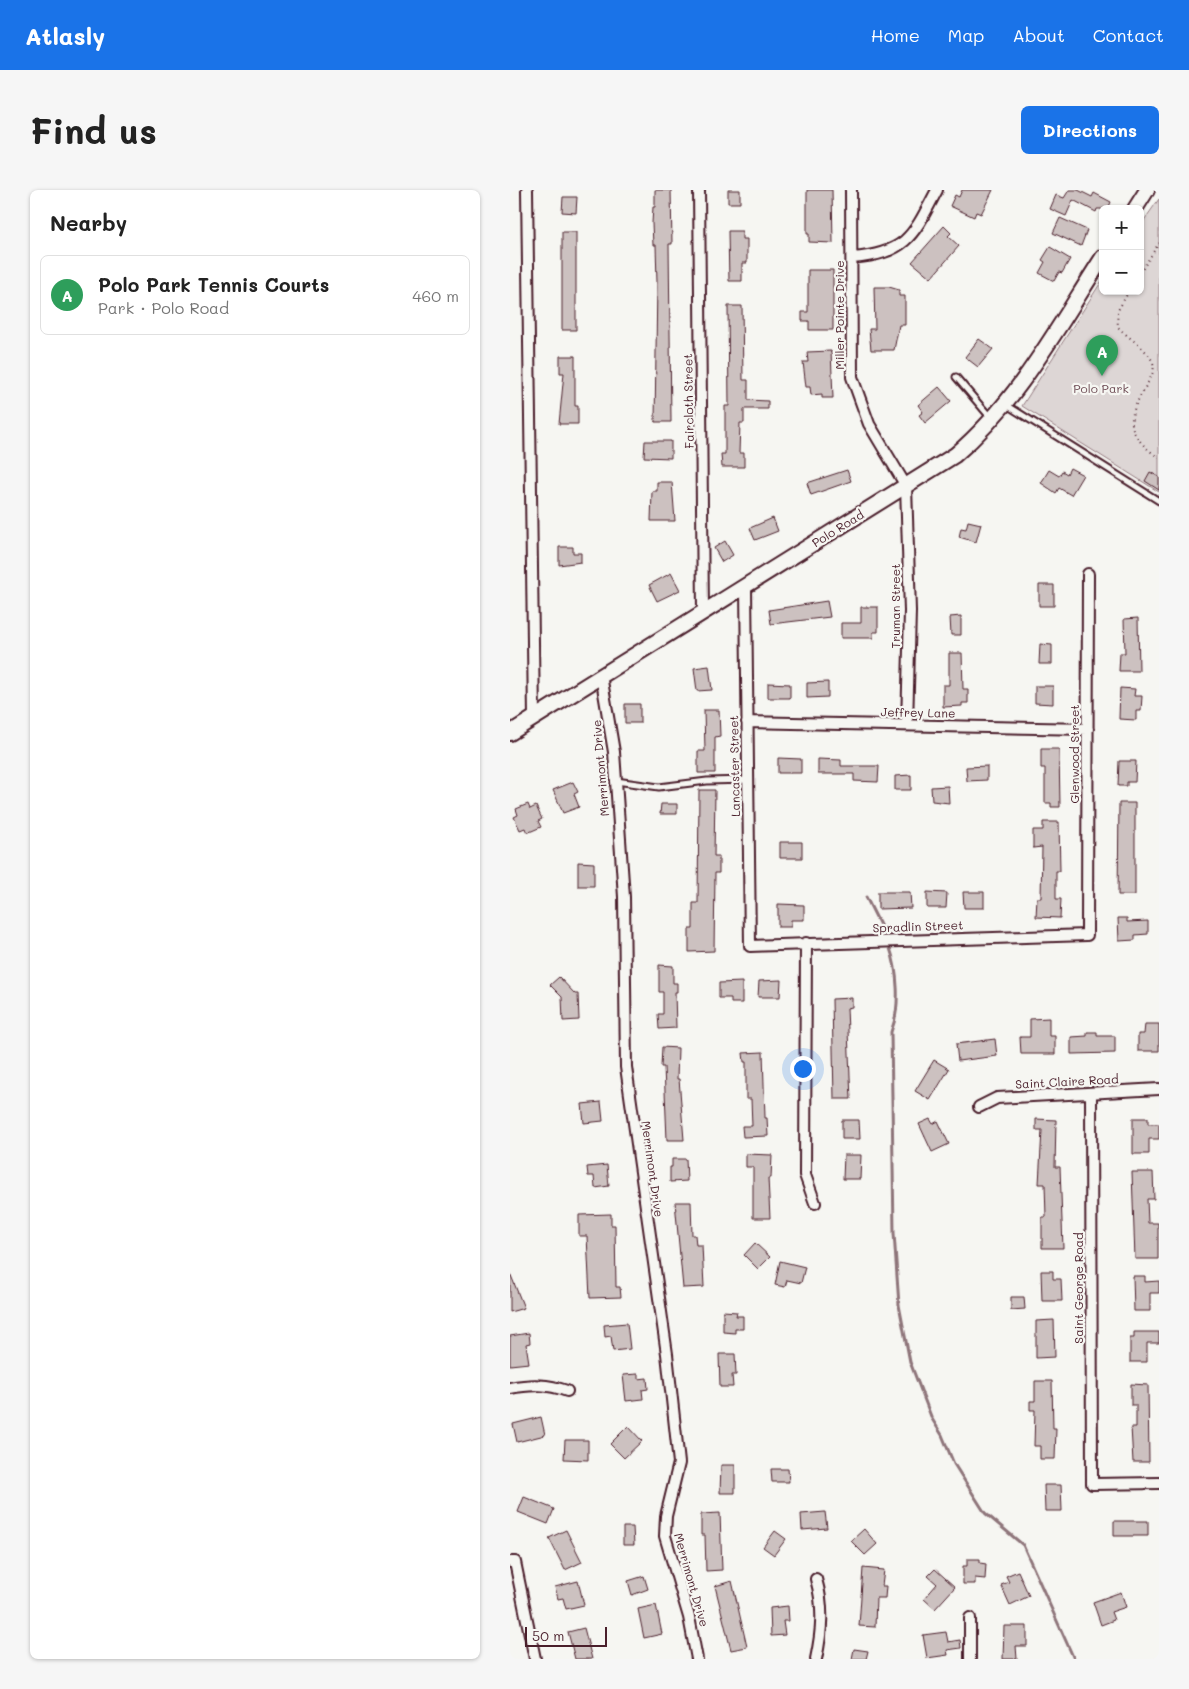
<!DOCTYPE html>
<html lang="en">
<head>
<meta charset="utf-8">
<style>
  :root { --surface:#fff; --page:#f6f6f6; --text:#222; --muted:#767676; --line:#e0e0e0; --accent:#1a73e8 }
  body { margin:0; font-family:Mali,sans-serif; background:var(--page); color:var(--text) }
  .controls { position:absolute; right:15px; top:15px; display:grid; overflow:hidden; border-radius:8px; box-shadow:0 1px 4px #0004 }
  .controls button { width:45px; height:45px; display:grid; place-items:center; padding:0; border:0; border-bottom:1px solid var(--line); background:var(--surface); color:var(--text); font:25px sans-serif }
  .scale { position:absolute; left:15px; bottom:12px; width:82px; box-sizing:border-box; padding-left:5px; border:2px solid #4a1f2b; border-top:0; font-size:14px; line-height:18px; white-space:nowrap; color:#4a1f2b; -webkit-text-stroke:4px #f6f6f2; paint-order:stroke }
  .you { position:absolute; left:292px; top:878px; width:18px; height:18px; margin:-12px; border:4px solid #fff; border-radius:50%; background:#1a73e8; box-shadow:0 0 0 8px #1a73e833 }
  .badge { display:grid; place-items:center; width:32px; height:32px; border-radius:50%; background:var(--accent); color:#fff; font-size:16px; font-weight:700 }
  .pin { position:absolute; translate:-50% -41px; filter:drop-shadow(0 1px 2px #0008) }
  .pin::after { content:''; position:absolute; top:26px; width:18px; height:15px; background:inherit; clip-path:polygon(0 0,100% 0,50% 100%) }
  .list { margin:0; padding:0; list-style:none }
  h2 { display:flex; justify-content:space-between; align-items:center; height:65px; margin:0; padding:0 20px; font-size:21px }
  h2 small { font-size:16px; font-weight:400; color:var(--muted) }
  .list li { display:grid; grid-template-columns:32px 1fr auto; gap:15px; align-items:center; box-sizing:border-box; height:80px; margin:0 10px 10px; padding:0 10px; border:1px solid var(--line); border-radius:8px }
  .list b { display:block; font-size:19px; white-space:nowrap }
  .list p { margin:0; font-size:16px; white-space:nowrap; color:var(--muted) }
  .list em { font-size:16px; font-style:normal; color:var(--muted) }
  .map { position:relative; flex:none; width:649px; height:1469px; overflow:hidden; border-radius:8px }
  header { display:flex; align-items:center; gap:30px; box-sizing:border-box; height:70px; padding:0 25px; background:var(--accent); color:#fff }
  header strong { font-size:24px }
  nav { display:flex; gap:28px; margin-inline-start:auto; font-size:18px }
  .intro { display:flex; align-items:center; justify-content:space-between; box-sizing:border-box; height:120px; padding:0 30px }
  h1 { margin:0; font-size:35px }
  .button { padding:12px 22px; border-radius:8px; background:var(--accent); color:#fff; font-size:18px; font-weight:700 }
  main { display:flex; gap:30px; padding:0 30px }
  aside { flex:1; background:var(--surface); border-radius:8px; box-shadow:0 1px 4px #0004 }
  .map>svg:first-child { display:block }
  .green { fill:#ddd6d5; stroke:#947a80 }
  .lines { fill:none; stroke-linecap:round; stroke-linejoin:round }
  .stream { stroke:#8e747a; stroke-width:3 }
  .building { fill:#ccc1c0; stroke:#4a1f2b }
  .service-casing { stroke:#4a1f2b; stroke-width:9 }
  .minor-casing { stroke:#4a1f2b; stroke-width:14 }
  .secondary-casing { stroke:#4a1f2b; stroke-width:18 }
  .path { stroke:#4a1f2b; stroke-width:2; stroke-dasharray:1 4; stroke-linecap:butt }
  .service { stroke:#f6f6f2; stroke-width:5 }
  .minor { stroke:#f6f6f2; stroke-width:10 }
  .secondary { stroke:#f6f6f2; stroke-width:14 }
  .labels { text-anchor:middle; stroke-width:4.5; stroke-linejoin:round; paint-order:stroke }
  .street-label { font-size:12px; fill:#4a1f2b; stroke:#f6f6f2 }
  .park-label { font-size:12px; fill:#6f4d56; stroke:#f6f6f2 }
</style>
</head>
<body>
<header>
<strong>Atlasly</strong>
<nav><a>Home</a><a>Map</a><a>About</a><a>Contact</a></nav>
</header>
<div class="intro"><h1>Find us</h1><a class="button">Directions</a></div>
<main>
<aside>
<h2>Nearby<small></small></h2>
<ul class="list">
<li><span class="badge" style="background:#2e9e5b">A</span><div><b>Polo Park Tennis Courts</b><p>Park · Polo Road</p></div><em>460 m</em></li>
</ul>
</aside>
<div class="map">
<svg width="649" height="1469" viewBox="0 0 649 1469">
  <rect width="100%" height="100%" fill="#f6f6f2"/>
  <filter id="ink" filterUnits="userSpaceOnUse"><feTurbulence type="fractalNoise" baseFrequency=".02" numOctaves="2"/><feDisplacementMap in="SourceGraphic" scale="10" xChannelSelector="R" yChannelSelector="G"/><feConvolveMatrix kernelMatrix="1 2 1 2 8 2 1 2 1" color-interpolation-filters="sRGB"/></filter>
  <g filter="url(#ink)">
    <!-- green -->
    <path class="green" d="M649 9V302L512 216 593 89V101H630V36Z"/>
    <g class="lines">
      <!-- stream -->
      <path class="stream" d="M356 707 377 749
        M379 755C388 780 391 817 381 842L384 1043 389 1115 400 1172 422 1229 432 1245 444 1274 475 1323 513 1355 564 1469"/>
    </g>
    <!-- building -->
    <path class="building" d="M145 0H161L162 54H159L161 232H145L147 92 146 55H143L142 33 143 17H145Z
      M218 0H230V13H218Z
      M297 0H322L323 53 299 52V44H297Z
      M452 0H483L471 24 466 22 464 27 440 16 445 5 449 7Z
      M559 0H568L582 7 584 3 601 12 598 19H587L586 22 563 10 556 26 540 19 546 5 554 8Z
      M53 7H67L66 23 52 22Z
      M550 28 577 40 571 56 543 43Z
      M434 36 441 43 438 46 449 56 421 88 402 72Z
      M218 41H232V49H237V73H232V91H219Z
      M52 42H66V140H52Z
      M540 57 560 69 552 83 549 82 544 91 529 83 535 72 532 70Z
      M298 80H323V140H299V131H292V122H298Z
      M364 97H379L389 100V106H395V135H389L384 160H361L359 139H365Z
      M218 116H232L233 190H238V210L258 211V219H234V233H230L229 263H234V277H212L211 264H215V216H219Z
      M469 149 483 159 468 177 455 167Z
      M321 161 323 208H312V204L301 205 300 197H296L293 172H298L297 162Z
      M50 166H65V216H68V234H49L54 183H50Z
      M429 197 441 211 415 233 409 225 413 222 408 215Z
      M135 251H161V268L134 267Z
      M560 278 573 285 561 305 549 298 546 303 531 293 539 280 549 286 552 281 557 284Z
      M337 280 341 291 301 305 297 293Z
      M640 282 649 287V300L635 291Z
      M147 292H162L165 331H141L142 301H147Z
      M263 328 268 341 245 350 240 338Z
      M458 331 471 334 466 352 449 347 451 338 456 339Z
      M215 351 223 365 212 372 204 358Z
      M49 357H63V363H71V372L49 375Z
      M161 383 170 400 147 411 139 395Z
      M529 395H544V416H529Z
      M317 411 320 427 261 434 259 420Z
      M351 417H368V442H363V448H331V433H351Z
      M451 426V445H441L440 427Z
      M628 428 629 481H609L610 463H615L614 429Z
      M530 454 542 455V474H529Z
      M439 463H452L453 499H458V513H452V516L433 517V495H439Z
      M199 476 202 500 187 501 184 478Z
      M318 492V507L297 508V493Z
      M258 493 280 494V508H258Z
      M525 496H543V514L525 513Z
      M610 498 625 499 624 506H632L631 521H626V530L609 529Z
      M115 514H130V533H115Z
      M194 520H209L210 546 205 547V583H188V561H195Z
      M531 559H549L550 617H541V613H535V578H531Z
      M268 568 291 569V583H268Z
      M308 569 331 570V576H369L368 592 344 591V584H308Z
      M609 571H626L625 592H617V596H608Z
      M477 576V590L457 591 456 577Z
      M401 585V600H385V586Z
      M63 592 68 602 64 604 69 617 53 623 43 600Z
      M438 596 439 613 422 611 421 597Z
      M189 600H205L204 666H209V683H205L204 761 179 762V739H183V713H188Z
      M609 613H625V705H608Z
      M18 614 20 619 26 616 32 629 28 631 31 637 17 643 15 638 10 640 4 627 8 625 6 619Z
      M151 614H167V624H150Z
      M533 632H549L550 681H546V709H551L550 728 526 727 527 708H531L532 657 523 658V640H533Z
      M270 652H292V668H270Z
      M68 672 84 673V696H68Z
      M368 702H400L401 718 368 719Z
      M417 702 437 703 436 718H417Z
      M453 702H474V718H454Z
      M268 714 294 715V730H281V737H268Z
      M608 728H617V732L638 731V744L625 745V750L609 751Z
      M149 775 163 776V793H167V802H165L166 838 149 839 148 824H153V802H149Z
      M49 787 65 804H68L69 830 53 831 52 807 40 795Z
      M271 790 270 807H248L249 791Z
      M232 792V813H221V808H209V793Z
      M342 808V817L337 818 341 909H324L322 809Z
      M539 828V846H545V864H511L510 847H520V829Z
      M635 834H649V861H628V844H634Z
      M577 842H587V846H605V863L561 864V847L577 846Z
      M485 849 487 866 448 871 446 854Z
      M152 857 168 858 167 889H169L174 950H157L154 877H151Z
      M253 862 255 928H257L258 946 233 947 232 936H242L241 909H236V872H234L233 863Z
      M424 870 439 879 420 910 405 901Z
      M91 912 93 931 74 933 72 914Z
      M623 928H638V934H649V949H639V964H623Z
      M420 929 423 934 428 931 439 954 422 962 409 934Z
      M526 929 546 930 545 977H550L553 1058H532V1027H536L535 994H529L532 940H526Z
      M332 930H349L350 949H332Z
      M236 964 262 965 261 988H258L260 1028H243V977H236Z
      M334 965H351L350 989H333Z
      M162 969H176L177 991 160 992V977H162Z
      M97 975 99 996 85 998 84 986H78L77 977Z
      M622 982H643L644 1009H637L638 1033H648V1069H625Z
      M165 1012H181L182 1045H185L186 1055H192L194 1097 173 1098Z
      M101 1024V1035H105L106 1097H110L111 1107 80 1108 77 1046H69V1025Z
      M245 1053 260 1067 248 1079 234 1065Z
      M270 1071 295 1077 291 1093 277 1090 275 1097 265 1095Z
      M531 1081H543V1089H551L552 1111H532Z
      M0 1083 14 1118 0 1122Z
      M623 1086H635V1092L649 1091V1103H640V1121H624Z
      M501 1107H514L515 1119 501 1120Z
      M213 1121 227 1122 226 1126H233V1139H225V1143L213 1142Z
      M544 1130 545 1167 526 1168V1131Z
      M117 1133 120 1159 103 1161 101 1146 95 1147 94 1135Z
      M624 1142H649V1153H637V1172H620V1148H624Z
      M19 1143 20 1153 16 1154 19 1173 0 1175V1146Z
      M209 1164H225L226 1185H222L223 1197H210Z
      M128 1184V1189L137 1188 138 1199 132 1200 133 1209 116 1211 113 1185Z
      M525 1191H542L543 1238H546L545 1269H530V1256H524L525 1220H520V1211H525Z
      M621 1194 638 1195 639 1272H623L621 1237H626V1215H621Z
      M31 1227 35 1245 7 1252 3 1234Z
      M118 1236 132 1251 114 1268 100 1254Z
      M55 1250H78V1270L54 1269Z
      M211 1275H225V1303H210Z
      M261 1279H278L279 1292H262Z
      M534 1295H551L552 1321H535Z
      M14 1307 44 1319 38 1334 8 1322Z
      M315 1322 317 1338 292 1340 291 1324Z
      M210 1323 212 1380 196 1381 195 1345H191V1324Z
      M604 1331H638V1346H604Z
      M113 1337H123L124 1355H113Z
      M354 1339 367 1354 355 1365 341 1351Z
      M56 1340 72 1372 55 1380 39 1348Z
      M265 1341 276 1349 264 1365 253 1357Z
      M457 1369H470V1373L476 1374 475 1389 465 1388V1394H453V1376H457Z
      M353 1378 374 1380 372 1396H376L375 1408H366L365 1437 349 1436Z
      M425 1379 445 1397 425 1419 414 1409 427 1394 418 1386Z
      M508 1381 519 1406 500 1415 491 1395 499 1392 496 1386Z
      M134 1386 138 1399 122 1405 118 1391Z
      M68 1391 74 1415 56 1419 53 1408 48 1409 45 1397Z
      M222 1391 237 1457 221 1460 205 1396Z
      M611 1402 616 1417 601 1422 604 1430 591 1435 583 1412Z
      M146 1415 152 1444 134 1448 128 1419Z
      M278 1416 279 1431H273L275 1445 261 1446 260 1418Z
      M494 1436H517V1456H506L507 1469H493Z
      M74 1438 82 1469H65L58 1442Z
      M436 1442 438 1452 450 1450 451 1458 437 1460 438 1465 417 1468 413 1445Z
      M344 1459 358 1461 356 1469H342Z"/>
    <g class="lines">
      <!-- service casing -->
      <g class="service-casing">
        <path id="service" d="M446 187 480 227
          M495 214 649 311
          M106 591 149 597 197 591 238 590"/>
      </g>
      <!-- minor casing -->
      <g class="minor-casing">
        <path id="minor" d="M17 0 24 528
          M189 0 193 422
          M341 0 342 187 359 234 396 296 400 421 397 535
          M342 68C397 63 403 46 427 0
          M236 397 240 756 577 745 578 384
          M91 485 104 562 114 707 116 877 157 1164 169 1273 156 1326 155 1346 179 1427 187 1469
          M237 532 578 539
          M296 753 295 985 305 1013
          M581 903 582 1294 649 1293
          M469 917 487 908 649 899
          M0 1198C21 1194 38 1194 57 1201
          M0 1372H5L25 1469
          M306 1469C312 1441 314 1417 306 1389
          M460 1469V1428"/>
      </g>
      <!-- secondary casing -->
      <g class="secondary-casing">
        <path id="secondary" d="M625 19 637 0
          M0 543 445 265C508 212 549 135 593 67"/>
      </g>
      <!-- path -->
      <path class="path" d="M630 83 649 53
        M619 101 607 122 608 137C618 148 638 159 643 173 645 179 642 185 639 191 617 227 612 241 649 268"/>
      <!-- service -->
      <use href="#service" class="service"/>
      <!-- minor -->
      <use href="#minor" class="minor"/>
      <!-- secondary -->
      <use href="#secondary" class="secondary"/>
    </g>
  </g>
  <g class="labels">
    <!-- street labels -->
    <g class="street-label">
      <text transform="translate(330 125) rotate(-90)" y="4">Miller Pointe Drive</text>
      <text transform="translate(179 211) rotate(-91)" y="4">Faircloth Street</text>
      <text transform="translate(328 339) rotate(-32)" y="4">Polo Road</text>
      <text transform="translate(386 416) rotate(-90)" y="4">Truman Street</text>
      <text transform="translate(408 523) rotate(1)" y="4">Jeffrey Lane</text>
      <text transform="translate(565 564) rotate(-90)" y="4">Glenwood Street</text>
      <text transform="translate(225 576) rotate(-91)" y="4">Lancaster Street</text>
      <text transform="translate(91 578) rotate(-95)" y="4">Merrimont Drive</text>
      <text transform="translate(408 737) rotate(-2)" y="4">Spradlin Street</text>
      <text transform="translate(557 892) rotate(-3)" y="4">Saint Claire Road</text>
      <text transform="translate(142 979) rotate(82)" y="4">Merrimont Drive</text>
      <text transform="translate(569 1098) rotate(-90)" y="4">Saint George Road</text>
      <text transform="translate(181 1390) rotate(74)" y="4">Merrimont Drive</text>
    </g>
    <!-- park labels -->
    <g class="park-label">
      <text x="591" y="203">Polo Park</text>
    </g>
  </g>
</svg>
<div class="controls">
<button>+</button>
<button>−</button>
</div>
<div class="scale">50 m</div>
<div class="you"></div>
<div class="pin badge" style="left:592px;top:186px;background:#2e9e5b">A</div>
</div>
</main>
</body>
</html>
